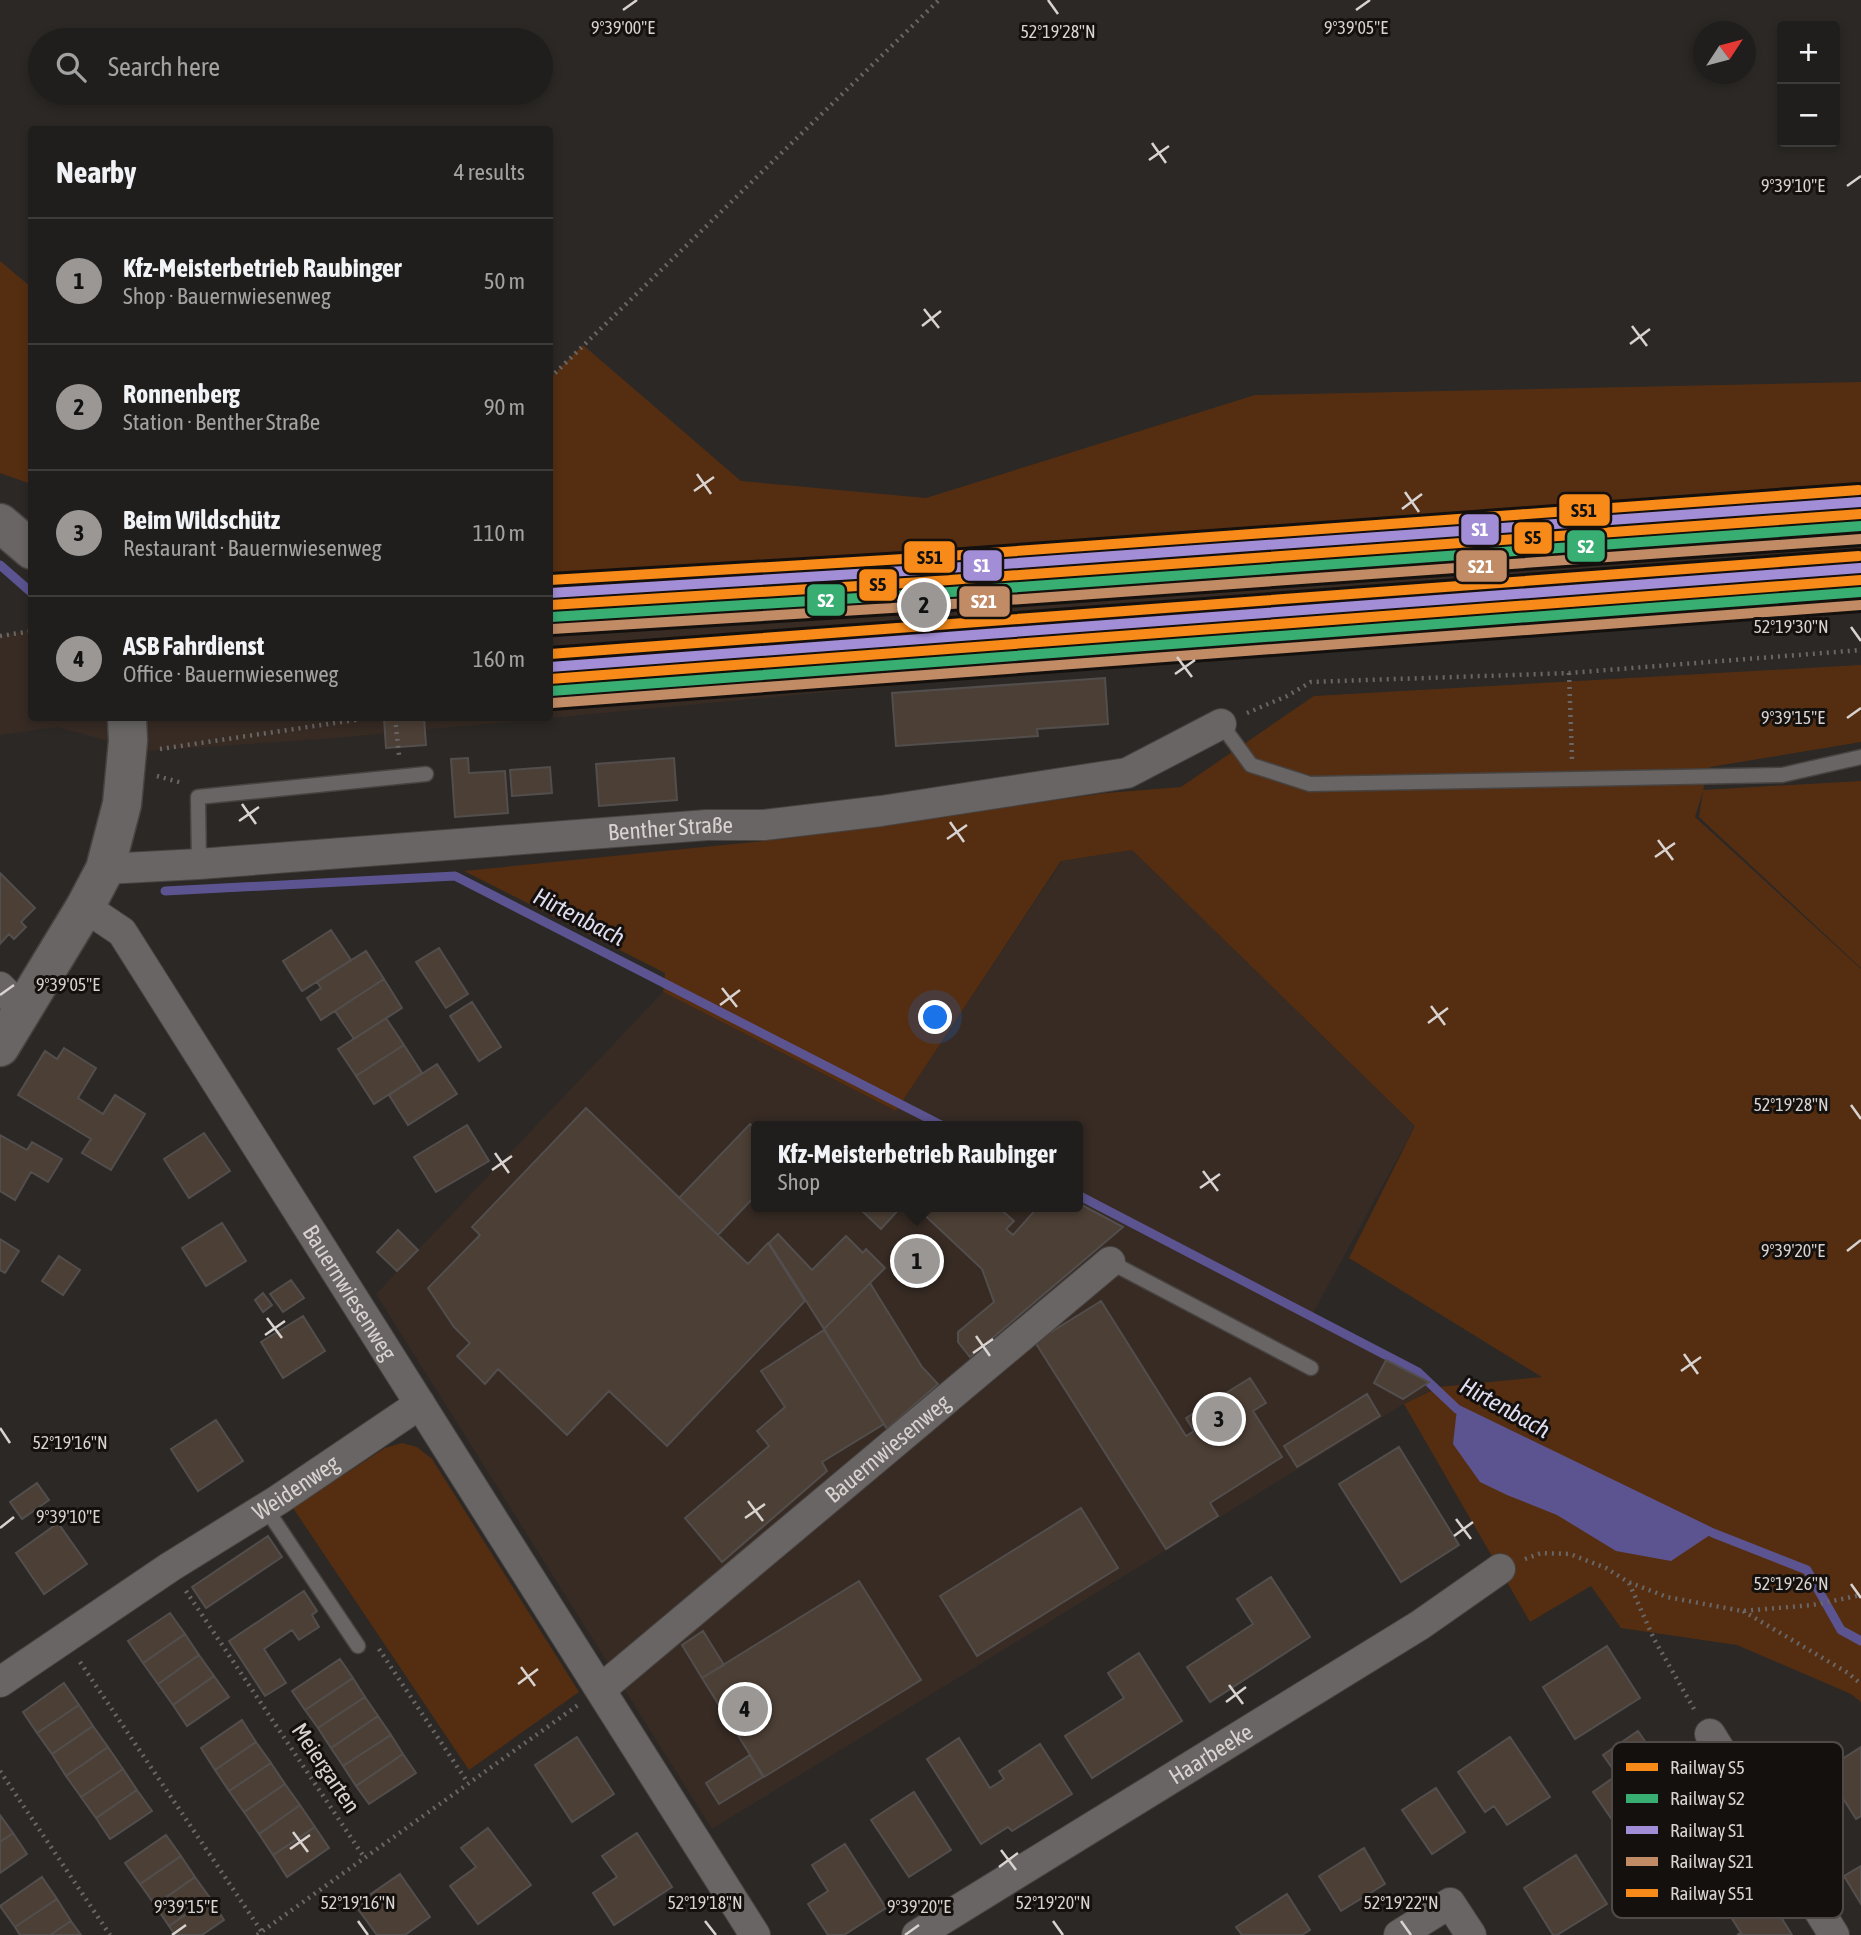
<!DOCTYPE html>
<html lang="en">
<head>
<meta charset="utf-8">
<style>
  :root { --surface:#201e1c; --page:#2d2b29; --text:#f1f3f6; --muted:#a2a2a3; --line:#3d3c3b; --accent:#9b9794 }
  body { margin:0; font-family:"Asap Condensed",sans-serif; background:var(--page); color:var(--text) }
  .controls { position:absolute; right:21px; top:21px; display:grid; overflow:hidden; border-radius:7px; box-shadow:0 4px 10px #0003 }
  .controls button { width:63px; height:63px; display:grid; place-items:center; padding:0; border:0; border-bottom:2px solid var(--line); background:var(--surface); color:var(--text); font:35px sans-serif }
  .compass { position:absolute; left:1693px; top:21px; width:63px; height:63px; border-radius:50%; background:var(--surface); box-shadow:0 4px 10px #0003; rotate:54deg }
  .you { position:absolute; left:936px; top:1018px; width:24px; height:24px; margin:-18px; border:5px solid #fff; border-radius:50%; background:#1a73e8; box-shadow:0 0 0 10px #1a73e833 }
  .badge { display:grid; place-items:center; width:46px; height:46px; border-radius:50%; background:var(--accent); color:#111; font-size:23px; font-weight:700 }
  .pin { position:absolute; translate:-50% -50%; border:4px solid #fff; box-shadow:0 2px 7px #0006 }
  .popup { position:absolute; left:751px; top:1121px; width:332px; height:91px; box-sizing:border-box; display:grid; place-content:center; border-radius:7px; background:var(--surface); filter:drop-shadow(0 2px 5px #0005); font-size:23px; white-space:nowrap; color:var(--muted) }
  .popup b { font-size:26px; color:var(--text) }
  .popup::after { content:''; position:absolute; left:50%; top:100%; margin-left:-14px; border:14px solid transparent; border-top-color:var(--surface) }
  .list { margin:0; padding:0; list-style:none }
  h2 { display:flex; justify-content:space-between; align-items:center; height:91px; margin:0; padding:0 28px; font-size:30px }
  h2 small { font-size:23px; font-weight:400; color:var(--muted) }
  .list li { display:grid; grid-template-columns:46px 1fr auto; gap:21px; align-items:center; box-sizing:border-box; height:126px; padding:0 28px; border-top:2px solid var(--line) }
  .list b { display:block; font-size:26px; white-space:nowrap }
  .list p { margin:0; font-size:23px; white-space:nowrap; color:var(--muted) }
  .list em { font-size:23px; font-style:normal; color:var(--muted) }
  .icon { flex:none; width:38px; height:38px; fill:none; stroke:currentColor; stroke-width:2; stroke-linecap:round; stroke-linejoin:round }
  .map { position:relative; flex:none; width:1861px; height:1935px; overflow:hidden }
  .search { position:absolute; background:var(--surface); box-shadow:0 4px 10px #0003; left:28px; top:28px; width:525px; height:77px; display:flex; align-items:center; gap:18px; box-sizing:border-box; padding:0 24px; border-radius:38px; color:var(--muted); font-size:26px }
  .panel { position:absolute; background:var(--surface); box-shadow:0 4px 10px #0003; left:28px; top:126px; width:525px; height:595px; border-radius:7px }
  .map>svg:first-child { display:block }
  .built { fill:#372b24; fill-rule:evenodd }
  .green { fill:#552e12 }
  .water { fill:#5c5490 }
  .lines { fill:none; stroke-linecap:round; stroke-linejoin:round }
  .stream { stroke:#5c5490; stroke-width:9 }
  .building { fill:#4c3f35; stroke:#524e4d; stroke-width:2 }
  .lane-casing { stroke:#474341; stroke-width:17 }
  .street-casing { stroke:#474341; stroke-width:32 }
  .secondary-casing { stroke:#474341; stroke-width:41 }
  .path { stroke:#696665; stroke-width:4.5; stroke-dasharray:2 5; stroke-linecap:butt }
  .lane { stroke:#686564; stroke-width:14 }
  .street { stroke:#686564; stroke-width:30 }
  .secondary { stroke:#686564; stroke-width:38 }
  .rail-1-casing { stroke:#14100e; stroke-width:16 }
  .rail-2-casing { stroke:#14100e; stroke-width:16 }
  .rail-3-casing { stroke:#14100e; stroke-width:16 }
  .rail-4-casing { stroke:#14100e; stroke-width:16 }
  .rail-5-casing { stroke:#14100e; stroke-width:16 }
  .rail-1 { stroke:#f78a18; stroke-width:10 }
  .rail-2 { stroke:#38ae72; stroke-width:10 }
  .rail-3 { stroke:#a28ed6; stroke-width:10 }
  .rail-4 { stroke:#c18c65; stroke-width:10 }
  .rail-5 { stroke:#f78a18; stroke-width:10 }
  .ticks { fill:none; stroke:#d8d3d0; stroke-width:2.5 }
  .labels { text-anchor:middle; stroke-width:6; stroke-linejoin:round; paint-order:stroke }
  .street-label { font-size:23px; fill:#d8d3d0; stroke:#14100e }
  .water-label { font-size:24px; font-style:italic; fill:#dfdef1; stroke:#14100e }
  .key { fill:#14100e; stroke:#4f4a48; stroke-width:2 }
  .key-label { font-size:19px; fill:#d8d3d0 }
  .ticks-label { font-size:18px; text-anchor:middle; fill:#d8d3d0; stroke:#14100e; stroke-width:6; stroke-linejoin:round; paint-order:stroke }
  .line-badge { stroke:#14100e; stroke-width:2.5 }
  .badge-label { font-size:19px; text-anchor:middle; font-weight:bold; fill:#fff }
  .pale-badge-label { font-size:19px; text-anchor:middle; font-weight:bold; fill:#111 }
</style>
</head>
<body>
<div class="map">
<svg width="1861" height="1935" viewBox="0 0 1861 1935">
  <rect width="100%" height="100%" fill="#2b2825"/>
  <!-- built -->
  <path class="built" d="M1861 499V595L1338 635 1128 664 336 738 146 751 57 727 0 735V635L31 630 32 718H550V574L816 560 1385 536Z
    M1132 850 1415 1126 1311 1317 1418 1372 1435 1388 1404 1404 712 1829 376 1294 663 992 896 1111 1062 861ZM756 1126H1078V1207H756Z"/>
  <!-- green -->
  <path class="green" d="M0 261 31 287V484L0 473Z
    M583 345 741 481 926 498 1255 395 1861 382V482L816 560 550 574V378Z
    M1861 665V742L1710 767 1703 790 1861 781V968L1699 817 1703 791 1695 817 1861 969V1702L1851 1694 1737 1645 1621 1628 1591 1586 1530 1622 1404 1404 1439 1387 1542 1377 1349 1258 1415 1126 1132 850 1061 861 896 1111 663 992 665 973 464 871 783 839 1106 793 1181 787 1314 696Z
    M402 1443 417 1447 432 1459 579 1692 469 1770 293 1508 385 1448Z"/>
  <!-- water -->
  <path class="water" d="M1457 1409 1713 1533 1671 1561 1616 1551 1557 1515 1507 1495 1480 1482 1453 1444Z"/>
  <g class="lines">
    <!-- stream -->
    <path class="stream" d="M0 565 32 593
      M165 891 455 876 943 1126
      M1078 1195 1418 1372 1457 1409 1713 1533 1807 1570 1841 1630 1861 1641"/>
  </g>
  <!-- building -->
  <path class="building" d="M1105 678 1108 724 1037 729 1038 736 896 746 892 693Z
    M384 718H424L426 745 386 748Z
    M468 758 469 773 505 771 508 813 455 817 451 759Z
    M674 758 677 800 599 806 596 764Z
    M550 767 552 793 512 796 510 770Z
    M0 873 35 908 21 922 26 927 14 939 9 934 0 944Z
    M331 930 351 960 302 991 283 961Z
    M439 948 468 994 446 1008 416 962Z
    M366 951 384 979 321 1020 307 998 321 988 317 982Z
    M384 979 402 1008 354 1039 335 1011Z
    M472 1002 501 1047 479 1061 450 1016Z
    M386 1018 404 1045 356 1076 338 1049Z
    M404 1045 422 1073 374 1104 356 1076Z
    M64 1048 96 1068 78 1098 103 1114 115 1095 145 1114 111 1170 82 1153 91 1139 18 1095 45 1051 57 1059Z
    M437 1064 457 1094 408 1125 389 1095Z
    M586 1108 748 1264 768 1243 805 1301 667 1446 609 1391 567 1435 498 1369 485 1384 457 1356 470 1343 454 1327 428 1288 480 1235 472 1227Z
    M750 1124 756 1129V1195L718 1235 679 1198Z
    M467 1125 489 1161 436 1192 414 1157Z
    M204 1133 230 1171 189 1198 164 1159Z
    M0 1135 27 1150 32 1142 62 1159 48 1182 31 1172 15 1200 0 1191Z
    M1078 1203 1123 1227 970 1357 958 1342V1332L994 1302 982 1269 916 1207H989L994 1211 998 1207 1014 1221 1006 1229 1013 1235 1038 1207H1078Z
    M858 1207H915L908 1215 900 1208 881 1229Z
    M222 1223 246 1261 206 1286 182 1248Z
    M398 1230 418 1250 397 1271 377 1252Z
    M778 1234 812 1270 846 1236 863 1253 866 1249 885 1268 824 1329 769 1243Z
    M0 1239 19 1251 5 1273 0 1270Z
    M59 1256 80 1270 63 1295 42 1281Z
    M291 1280 304 1298 283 1312 270 1294Z
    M870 1283 922 1367 938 1384 887 1429 824 1329Z
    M263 1293 272 1305 263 1312 255 1300Z
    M1101 1301 1186 1436 1194 1431 1186 1418 1250 1378 1266 1403 1253 1411 1282 1457 1210 1503 1218 1516 1166 1549 1035 1342Z
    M303 1316 325 1351 283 1378 261 1342Z
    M824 1330 884 1424 822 1462 827 1471 722 1562 685 1518 769 1446 757 1431 785 1407 761 1371Z
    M1386 1360 1429 1382 1403 1399 1374 1383Z
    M1367 1394 1380 1416 1297 1467 1284 1446Z
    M216 1420 243 1461 198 1491 171 1449Z
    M1399 1447 1459 1545 1401 1582 1339 1484Z
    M37 1483 49 1500 22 1519 10 1502Z
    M1081 1508 1118 1568 977 1656 940 1596Z
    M58 1523 87 1564 44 1594 16 1553Z
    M268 1536 282 1557 206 1608 192 1587Z
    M1271 1577 1310 1637 1210 1702 1187 1667 1253 1624 1237 1599Z
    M859 1581 921 1680 764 1777 702 1678Z
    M304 1591 317 1611 312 1615 319 1627 299 1640 292 1630 264 1649 286 1683 265 1696 229 1641Z
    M170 1613 185 1634 143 1663 128 1641Z
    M703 1631 724 1665 702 1678 682 1645Z
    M185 1634 199 1655 158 1684 143 1663Z
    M1607 1646 1640 1698 1575 1739 1543 1687Z
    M1139 1653 1182 1721 1092 1778 1065 1736 1124 1698 1108 1673Z
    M199 1655 214 1676 173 1705 158 1684Z
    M340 1659 353 1678 305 1710 292 1691Z
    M214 1676 229 1697 187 1726 173 1705Z
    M353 1678 365 1697 318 1728 305 1710Z
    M64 1683 79 1705 37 1733 23 1712Z
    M365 1697 378 1716 331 1748 318 1728Z
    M79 1705 93 1726 52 1754 37 1733Z
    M378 1716 391 1735 343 1766 331 1748Z
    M242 1720 256 1742 215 1770 201 1748Z
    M93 1726 108 1747 66 1776 52 1754Z
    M1638 1731 1674 1784 1615 1824 1593 1792 1617 1775 1603 1755Z
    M391 1735 403 1754 356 1786 343 1766Z
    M577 1737 614 1794 572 1822 535 1765Z
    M1510 1737 1550 1797 1507 1825 1494 1806 1485 1812 1458 1772Z
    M959 1738 990 1788 1004 1779 999 1771 1040 1744 1072 1794 1012 1831 1008 1827 981 1844 927 1759Z
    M256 1742 271 1763 229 1791 215 1770Z
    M108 1747 123 1769 81 1797 66 1776Z
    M1861 1747V1816L1856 1819 1825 1770Z
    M403 1754 416 1773 369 1804 356 1786Z
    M750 1755 763 1777 719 1804 706 1783Z
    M271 1763 285 1784 244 1812 229 1791Z
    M123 1769 137 1790 96 1818 81 1797Z
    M285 1784 300 1805 259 1834 244 1812Z
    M1436 1788 1465 1832 1432 1854 1402 1810Z
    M137 1790 152 1811 110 1839 96 1818Z
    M914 1792 951 1850 909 1877 871 1820Z
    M1706 1801 1742 1854 1691 1888 1656 1835Z
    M300 1805 315 1827 273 1855 259 1834Z
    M0 1815 13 1833 0 1842Z
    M315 1827 329 1848 287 1877 273 1855Z
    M488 1828 531 1885 478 1924 450 1886 476 1867 461 1848Z
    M13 1833 27 1854 0 1873V1842Z
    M637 1833 672 1887 614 1925 593 1893 617 1877 602 1856Z
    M166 1835 181 1856 140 1884 125 1863Z
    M845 1844 886 1908 844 1935H828L808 1904 828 1891 812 1865Z
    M1364 1848 1385 1884 1341 1911 1319 1876Z
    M1576 1855 1607 1904 1557 1935H1553L1524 1888Z
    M181 1856 195 1877 155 1905 140 1884Z
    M1861 1866V1904L1844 1876Z
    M400 1874 430 1917 405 1935H377L355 1905Z
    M42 1877 57 1899 15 1927 0 1906Z
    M195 1877 210 1898 169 1926 155 1905Z
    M1762 1886 1792 1935H1737L1741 1933 1726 1909Z
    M1287 1894 1310 1930 1302 1935H1242L1236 1927Z
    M210 1898 224 1920 202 1935H175L169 1926Z
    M57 1899 71 1921 50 1935H20L15 1927Z
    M71 1921 81 1935H50Z"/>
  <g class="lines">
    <!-- lane casing -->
    <g class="lane-casing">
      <path id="lane" d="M1221 724 1251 765 1310 784 1782 775 1861 757
        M199 864 198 797 426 774
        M1110 1262 1311 1368
        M265 1507 358 1646"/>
    </g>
    <!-- street casing -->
    <g class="street-casing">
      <g id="street">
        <path id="s1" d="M105 869 199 864 707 825H764L881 811 1127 773 1221 724"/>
        <path id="s2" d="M85 907 122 932 755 1935"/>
        <path d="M0 987 22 1009"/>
        <path id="s3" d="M0 1682 170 1567 278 1500 420 1404"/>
        <path id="s4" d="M601 1689 1110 1262"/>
        <path d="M1710 1734 1834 1935"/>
        <path id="s5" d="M917 1935 1420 1625 1500 1569"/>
        <path d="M1399 1935 1450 1903 1471 1935"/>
      </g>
    </g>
    <!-- secondary casing -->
    <g class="secondary-casing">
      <path id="secondary" d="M0 523 32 550
        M0 1047 85 907 105 869 122 804 128 741 127 718"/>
    </g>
    <!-- path -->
    <path class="path" d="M550 378 939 0
      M0 636 32 631
      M1569 673 1572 760
      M1247 713 1287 696 1311 682 1569 673 1861 650
      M395 718 399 755
      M160 749 355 720 358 718
      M157 776 182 783
      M1525 1559 1541 1553 1570 1554 1606 1568 1628 1582 1667 1597 1742 1611 1813 1605 1861 1595
      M1629 1583 1654 1639 1694 1709
      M186 1591 364 1857
      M1743 1611 1848 1673 1861 1684
      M379 1649 468 1783
      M80 1662 262 1932
      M0 1771 110 1935
      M257 1935 578 1705"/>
    <!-- lane -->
    <use href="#lane" class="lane"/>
    <!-- street -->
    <use href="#street" class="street"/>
    <!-- secondary -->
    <use href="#secondary" class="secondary"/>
    <!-- rail-1 casing -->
    <g class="rail-1-casing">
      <path id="rail-1" d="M550 605 922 582 1861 514
        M550 679 1861 580"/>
    </g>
    <!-- rail-2 casing -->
    <g class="rail-2-casing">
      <path id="rail-2" d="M551 617 923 594 1861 526
        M551 691 1861 592"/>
    </g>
    <!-- rail-3 casing -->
    <g class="rail-3-casing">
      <path id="rail-3" d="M550 593 921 570 1860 502
        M550 667 1860 568"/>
    </g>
    <!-- rail-4 casing -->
    <g class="rail-4-casing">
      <path id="rail-4" d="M552 629 924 606 1861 539
        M552 703 1861 605"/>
    </g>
    <!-- rail-5 casing -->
    <g class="rail-5-casing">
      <path id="rail-5" d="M550 580 920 558 1859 490
        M550 654 1859 556"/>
    </g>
    <!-- rail-1 -->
    <use href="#rail-1" class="rail-1"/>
    <!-- rail-2 -->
    <use href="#rail-2" class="rail-2"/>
    <!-- rail-3 -->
    <use href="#rail-3" class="rail-3"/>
    <!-- rail-4 -->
    <use href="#rail-4" class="rail-4"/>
    <!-- rail-5 -->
    <use href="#rail-5" class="rail-5"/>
  </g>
  <!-- ticks -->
  <path class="ticks" d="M1048 0 1058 14M623 10 637 0M1356 10 1370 0M1152 143 1166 163M1149 160 1169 146M1847 186 1861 176M924 309 939 328M922 326 941 311M1632 326 1647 346M1630 344 1650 329M697 474 711 494M694 491 714 477M1405 492 1419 512M1402 509 1422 494M1851 627 1861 641M1177 657 1192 677M1175 674 1195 660M1847 718 1861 708M242 804 256 824M239 821 259 807M950 822 964 842M947 839 967 825M1658 840 1673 860M1655 857 1675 843M722 988 737 1007M0 995 14 985M720 1005 740 990M1431 1006 1445 1025M1428 1023 1448 1008M1851 1105 1861 1119M495 1153 509 1173M492 1170 512 1156M1203 1171 1218 1191M1200 1188 1220 1174M1847 1251 1861 1240M267 1318 282 1338M265 1335 285 1321M976 1336 990 1356M973 1353 993 1339M1684 1354 1698 1374M1681 1371 1701 1357M0 1428 10 1443M748 1501 763 1521M745 1518 765 1504M1456 1519 1471 1539M0 1528 14 1517M1454 1536 1473 1522M1851 1584 1861 1598M521 1667 535 1686M518 1684 538 1669M1229 1685 1243 1704M1226 1702 1246 1687M293 1832 308 1852M290 1849 310 1835M1001 1850 1016 1870M999 1867 1018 1853M358 1921 368 1935M705 1921 716 1935M1053 1921 1063 1935M1401 1921 1411 1935M172 1935 186 1925M905 1935 919 1925"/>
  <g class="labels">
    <!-- street labels -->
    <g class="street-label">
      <text dy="8" stroke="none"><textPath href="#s1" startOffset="567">Benther Straße</textPath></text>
      <text dy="8" stroke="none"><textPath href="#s2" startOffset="471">Bauernwiesenweg</textPath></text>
      <text dy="8" stroke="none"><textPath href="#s4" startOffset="374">Bauernwiesenweg</textPath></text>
      <text dy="8" stroke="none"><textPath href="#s3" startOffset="354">Weidenweg</textPath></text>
      <text dy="8" stroke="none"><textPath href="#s5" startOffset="345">Haarbeeke</textPath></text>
      <text transform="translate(326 1768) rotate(56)" y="8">Meiergarten</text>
    </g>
    <!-- water labels -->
    <g class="water-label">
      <text transform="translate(579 917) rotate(27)" y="8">Hirtenbach</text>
      <text transform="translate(1505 1408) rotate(29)" y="8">Hirtenbach</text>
    </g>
  </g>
  <!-- legend -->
  <rect x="1612" y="1742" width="231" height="176" rx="10" class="key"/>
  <rect x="1626" y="1763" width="32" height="8" fill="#f78a18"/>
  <rect x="1626" y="1794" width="32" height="9" fill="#38ae72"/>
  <rect x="1626" y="1826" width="32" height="8" fill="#a28ed6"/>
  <rect x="1626" y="1857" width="32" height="9" fill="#c18c65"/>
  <rect x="1626" y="1889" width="32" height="8" fill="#f78a18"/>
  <g class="key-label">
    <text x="1670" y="1774">Railway S5</text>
    <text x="1670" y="1805">Railway S2</text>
    <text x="1670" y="1837">Railway S1</text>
    <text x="1670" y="1868">Railway S21</text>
    <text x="1670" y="1900">Railway S51</text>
  </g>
  <g class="ticks-label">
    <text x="623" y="34">9°39'00"E</text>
    <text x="1356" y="34">9°39'05"E</text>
    <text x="1058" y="38">52°19'28"N</text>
    <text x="1793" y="192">9°39'10"E</text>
    <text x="1791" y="633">52°19'30"N</text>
    <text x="1793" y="724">9°39'15"E</text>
    <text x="68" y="991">9°39'05"E</text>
    <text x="1791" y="1111">52°19'28"N</text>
    <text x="1793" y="1257">9°39'20"E</text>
    <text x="70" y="1449">52°19'16"N</text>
    <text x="68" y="1523">9°39'10"E</text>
    <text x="1791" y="1590">52°19'26"N</text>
    <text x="358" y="1909">52°19'16"N</text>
    <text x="705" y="1909">52°19'18"N</text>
    <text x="1053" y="1909">52°19'20"N</text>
    <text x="1401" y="1909">52°19'22"N</text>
    <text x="186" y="1913">9°39'15"E</text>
    <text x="919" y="1913">9°39'20"E</text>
  </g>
  <g class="line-badge">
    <rect x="1558" y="493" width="53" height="34" rx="7" fill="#f78a18"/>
    <rect x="1460" y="513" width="40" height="33" rx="7" fill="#a28ed6"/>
    <rect x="1513" y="521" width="40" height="34" rx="7" fill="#f78a18"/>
    <rect x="1566" y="529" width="40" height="34" rx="7" fill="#38ae72"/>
    <rect x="903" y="540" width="53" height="34" rx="7" fill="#f78a18"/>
    <rect x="962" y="549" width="41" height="33" rx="7" fill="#a28ed6"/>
    <rect x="1455" y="549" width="53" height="34" rx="7" fill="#c18c65"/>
    <rect x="858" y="568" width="40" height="34" rx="7" fill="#f78a18"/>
    <rect x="806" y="583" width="40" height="34" rx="7" fill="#38ae72"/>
    <rect x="958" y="585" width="53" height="33" rx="7" fill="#c18c65"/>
  </g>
  <g class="badge-label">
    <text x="1480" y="536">S1</text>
    <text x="1586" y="553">S2</text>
    <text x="982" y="572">S1</text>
    <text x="1481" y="573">S21</text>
    <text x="826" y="607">S2</text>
    <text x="984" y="608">S21</text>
  </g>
  <g class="pale-badge-label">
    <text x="1584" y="517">S51</text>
    <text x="1533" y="544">S5</text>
    <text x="930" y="564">S51</text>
    <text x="878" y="591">S5</text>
  </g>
</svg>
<div class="controls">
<button>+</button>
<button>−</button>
</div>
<svg class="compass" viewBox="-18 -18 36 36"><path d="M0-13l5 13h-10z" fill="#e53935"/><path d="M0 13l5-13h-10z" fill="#a2a2a3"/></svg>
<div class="you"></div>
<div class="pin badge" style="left:917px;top:1261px">1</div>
<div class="popup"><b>Kfz-Meisterbetrieb Raubinger</b>Shop</div>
<div class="pin badge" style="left:924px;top:605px">2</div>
<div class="pin badge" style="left:1219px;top:1419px">3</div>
<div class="pin badge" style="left:745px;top:1709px">4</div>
<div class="search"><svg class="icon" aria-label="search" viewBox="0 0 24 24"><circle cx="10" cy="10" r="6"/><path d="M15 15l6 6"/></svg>Search here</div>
<section class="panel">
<h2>Nearby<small>4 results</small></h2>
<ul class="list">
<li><span class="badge">1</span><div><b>Kfz-Meisterbetrieb Raubinger</b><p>Shop · Bauernwiesenweg</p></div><em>50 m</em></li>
<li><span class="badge">2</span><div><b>Ronnenberg</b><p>Station · Benther Straße</p></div><em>90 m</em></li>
<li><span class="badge">3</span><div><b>Beim Wildschütz</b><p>Restaurant · Bauernwiesenweg</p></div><em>110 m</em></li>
<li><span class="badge">4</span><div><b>ASB Fahrdienst</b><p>Office · Bauernwiesenweg</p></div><em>160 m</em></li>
</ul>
</section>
</div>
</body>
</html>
